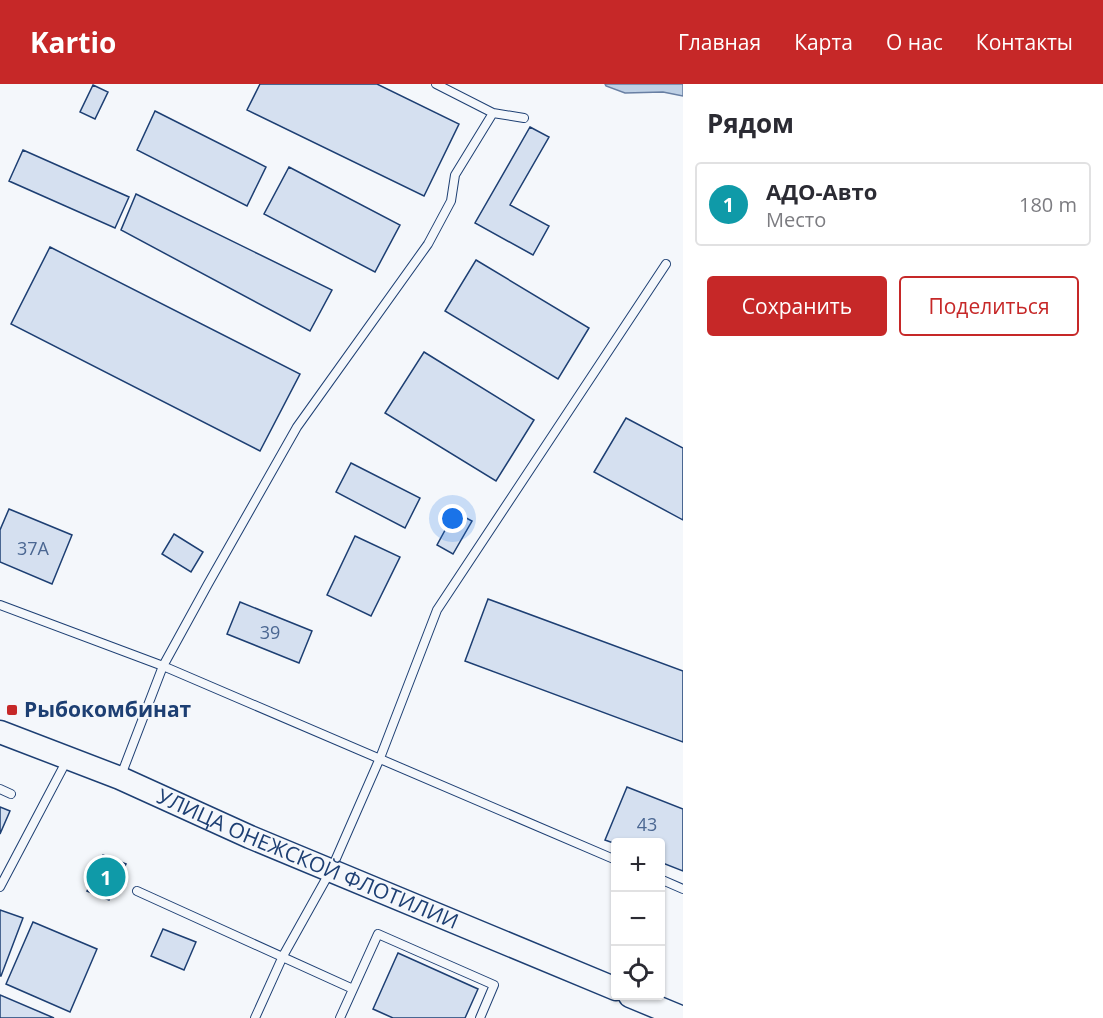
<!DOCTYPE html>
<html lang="ru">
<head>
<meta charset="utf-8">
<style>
  :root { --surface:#fff; --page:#f2f2f3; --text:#2b2b33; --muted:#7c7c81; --line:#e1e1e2; --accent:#c62828 }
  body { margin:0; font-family:"Open Sans",sans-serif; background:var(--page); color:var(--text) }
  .controls { position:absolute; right:18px; bottom:18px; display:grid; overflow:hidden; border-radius:6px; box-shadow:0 2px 4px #0004 }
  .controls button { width:54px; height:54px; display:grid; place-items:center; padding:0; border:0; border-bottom:2px solid var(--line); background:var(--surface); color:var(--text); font:30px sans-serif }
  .you { position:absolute; left:453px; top:435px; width:21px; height:21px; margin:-15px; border:4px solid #fff; border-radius:50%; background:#1a73e8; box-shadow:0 0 0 9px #1a73e833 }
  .badge { display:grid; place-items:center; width:39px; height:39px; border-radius:50%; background:var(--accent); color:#fff; font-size:20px; font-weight:700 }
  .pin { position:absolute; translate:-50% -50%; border:3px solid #fff; box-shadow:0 2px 6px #0006 }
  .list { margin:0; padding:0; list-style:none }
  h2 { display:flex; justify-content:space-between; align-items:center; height:78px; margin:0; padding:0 24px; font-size:26px }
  h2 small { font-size:20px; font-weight:400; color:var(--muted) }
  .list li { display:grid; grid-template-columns:39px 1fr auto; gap:18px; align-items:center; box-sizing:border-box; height:84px; margin:0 12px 12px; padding:0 12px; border:2px solid var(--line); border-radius:6px }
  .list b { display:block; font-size:22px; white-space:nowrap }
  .list p { margin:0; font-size:20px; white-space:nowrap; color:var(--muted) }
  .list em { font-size:20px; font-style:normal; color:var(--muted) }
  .actions { display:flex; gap:12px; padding:18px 24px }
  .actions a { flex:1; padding:14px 0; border:2px solid var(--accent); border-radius:6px; text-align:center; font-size:21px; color:var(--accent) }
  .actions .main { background:var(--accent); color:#fff }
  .icon { flex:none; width:33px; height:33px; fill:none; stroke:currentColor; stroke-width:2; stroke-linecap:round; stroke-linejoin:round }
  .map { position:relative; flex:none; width:683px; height:934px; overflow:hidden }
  header { display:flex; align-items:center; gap:36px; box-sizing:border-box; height:84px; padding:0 30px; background:var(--accent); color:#fff }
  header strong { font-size:28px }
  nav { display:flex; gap:33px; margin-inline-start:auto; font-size:21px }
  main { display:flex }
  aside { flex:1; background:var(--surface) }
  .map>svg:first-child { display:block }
  .water { fill:#bed0e5; stroke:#687fa3; stroke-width:1.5 }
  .building { fill:#d5e0f0; stroke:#1d3f73; stroke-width:1.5 }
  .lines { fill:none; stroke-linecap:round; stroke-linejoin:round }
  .service-casing { stroke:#1d3f73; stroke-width:10 }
  .secondary-casing { stroke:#1d3f73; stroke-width:25 }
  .service { stroke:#f4f7fb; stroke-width:8 }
  .secondary { stroke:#f4f7fb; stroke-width:22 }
  .poi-dot { fill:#c62828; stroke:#f4f7fb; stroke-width:2 }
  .labels { text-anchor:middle; stroke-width:4.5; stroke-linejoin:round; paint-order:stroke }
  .number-label { font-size:18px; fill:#4b6792 }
  .poi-label { font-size:21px; font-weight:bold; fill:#1d3f73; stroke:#f4f7fb; text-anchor:start }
  .street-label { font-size:21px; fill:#1d3f73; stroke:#f4f7fb }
</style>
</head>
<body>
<header>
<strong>Kartio</strong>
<nav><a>Главная</a><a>Карта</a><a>О нас</a><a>Контакты</a></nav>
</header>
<main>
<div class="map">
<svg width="683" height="934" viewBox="0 0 683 934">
  <rect width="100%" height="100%" fill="#f4f7fb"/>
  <!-- water -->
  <path class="water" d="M605 0H683V12L663 8 625 9 606 2Z"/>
  <!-- building -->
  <path class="building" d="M260 0H377L459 40 424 112 247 26Z
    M93 1 108 8 95 35 80 28Z
    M155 27 266 83 247 122 137 66Z
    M530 43 549 53 510 121 549 142 533 171 475 139Z
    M23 66 129 113 115 144 9 97Z
    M289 83 400 141 375 188 264 130Z
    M136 110 332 206 310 247 121 146Z
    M50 163 300 290 260 367 11 240Z
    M476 176 589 244 558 295 445 227Z
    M424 268 534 336 496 397 385 329Z
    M626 334 683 364V436L594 388Z
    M351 379 420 414 405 444 336 408Z
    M9 425 72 451 52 500 0 478V446Z
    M455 428 472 437 453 470 437 461Z
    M174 450 203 468 191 488 162 470Z
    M355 452 400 473 371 532 327 511Z
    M488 515 683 587V658L465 577Z
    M240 518 312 547 299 579 227 550Z
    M627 703 683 725V787L660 778V758H616V760L605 756Z
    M0 723 10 727 0 750Z
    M103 771 126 780 109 816 87 807Z
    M0 826 23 834 1 892H0Z
    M33 838 97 865 70 928 6 900Z
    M163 845 196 858 184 886 151 872Z
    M398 869 478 905 465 934H393L373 925Z
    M0 911 54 934H0Z"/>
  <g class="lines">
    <!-- service casing -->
    <g class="service-casing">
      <path id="service" d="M436 0 493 29
        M0 521 163 582 616 776
        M120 694 163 582 208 500 297 343 428 160 451 117 455 91 493 29 524 34
        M0 705 11 710
        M660 795 683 805
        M0 803 67 676
        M137 807 353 905
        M255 934 283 872 331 786 380 674 437 526 666 180
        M340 934 378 850 494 901 480 934"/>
    </g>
    <!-- secondary casing -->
    <g class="secondary-casing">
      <g id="secondary">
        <path id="s1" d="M0 648 120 694 250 753 616 905"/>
        <path d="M630 912 683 934"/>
      </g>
    </g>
    <!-- service -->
    <use href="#service" class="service"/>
    <!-- secondary -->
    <use href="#secondary" class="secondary"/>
  </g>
  <!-- markers -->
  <rect class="poi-dot" x="6" y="620" width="12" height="12" rx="3"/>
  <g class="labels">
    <!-- number labels -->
    <g class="number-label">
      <text x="33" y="471">37А</text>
      <text x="270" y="555">39</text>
      <text x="647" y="747">43</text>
    </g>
    <!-- poi labels -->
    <g class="poi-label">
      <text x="24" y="633">Рыбокомбинат</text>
    </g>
    <!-- street labels -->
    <g class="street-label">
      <text dy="7" stroke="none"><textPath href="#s1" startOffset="333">УЛИЦА ОНЕЖСКОЙ ФЛОТИЛИИ</textPath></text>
    </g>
  </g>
</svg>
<div class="controls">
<button>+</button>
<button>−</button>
<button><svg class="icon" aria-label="locate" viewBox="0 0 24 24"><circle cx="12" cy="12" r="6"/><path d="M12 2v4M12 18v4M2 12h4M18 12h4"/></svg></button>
</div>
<div class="you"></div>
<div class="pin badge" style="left:106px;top:793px;background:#0f9aa8">1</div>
</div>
<aside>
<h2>Рядом<small></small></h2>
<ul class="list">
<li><span class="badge" style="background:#0f9aa8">1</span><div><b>АДО-Авто</b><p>Место</p></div><em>180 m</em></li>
</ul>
<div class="actions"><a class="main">Сохранить</a><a>Поделиться</a></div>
</aside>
</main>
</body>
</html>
